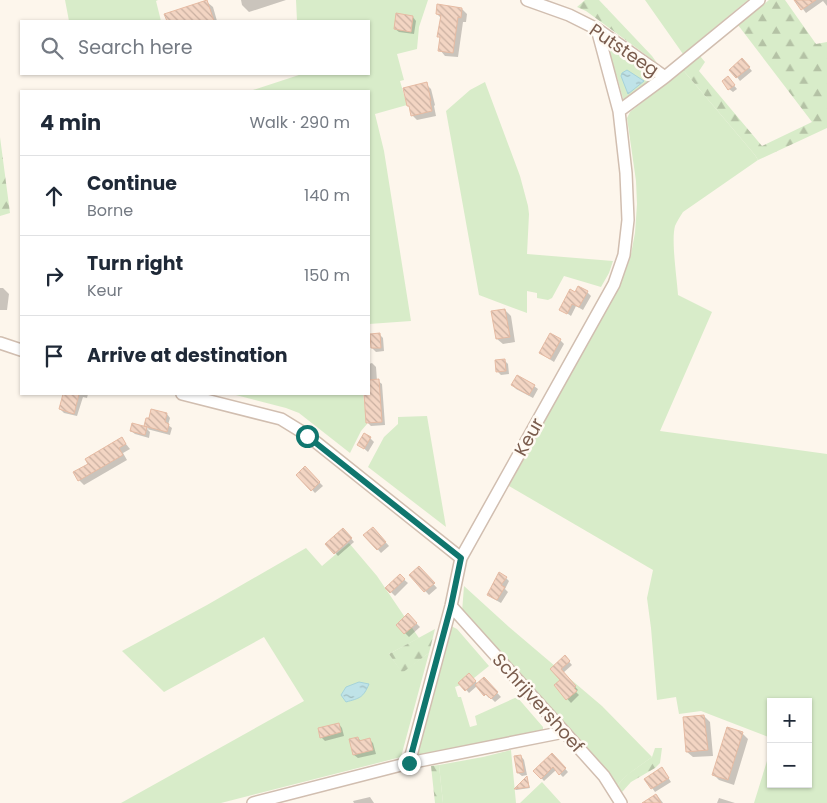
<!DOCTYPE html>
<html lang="en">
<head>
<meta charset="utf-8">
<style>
  :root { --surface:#fff; --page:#f2f2f3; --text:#1f2937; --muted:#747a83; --line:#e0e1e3 }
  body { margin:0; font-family:Poppins,sans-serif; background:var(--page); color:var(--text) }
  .controls { position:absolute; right:15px; bottom:15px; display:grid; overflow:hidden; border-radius:0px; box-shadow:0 1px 4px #0004 }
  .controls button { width:45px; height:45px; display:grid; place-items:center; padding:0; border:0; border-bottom:1px solid var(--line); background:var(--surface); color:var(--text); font:25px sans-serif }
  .stop { position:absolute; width:15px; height:15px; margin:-11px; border:4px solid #0f766e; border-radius:50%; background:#fff }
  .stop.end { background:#0f766e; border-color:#fff; box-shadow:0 1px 5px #0008 }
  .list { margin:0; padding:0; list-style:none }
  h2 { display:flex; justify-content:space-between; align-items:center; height:65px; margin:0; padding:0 20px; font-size:21px }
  h2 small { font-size:16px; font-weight:400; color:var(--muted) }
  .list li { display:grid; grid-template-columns:32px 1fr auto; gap:15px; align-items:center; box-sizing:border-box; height:80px; padding:0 20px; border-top:1px solid var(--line) }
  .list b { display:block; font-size:19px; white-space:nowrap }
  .list p { margin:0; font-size:16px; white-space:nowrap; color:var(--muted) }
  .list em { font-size:16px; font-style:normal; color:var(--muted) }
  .icon { flex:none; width:28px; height:28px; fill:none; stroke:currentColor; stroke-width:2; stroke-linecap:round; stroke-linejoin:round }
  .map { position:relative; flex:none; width:827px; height:803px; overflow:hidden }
  .search { position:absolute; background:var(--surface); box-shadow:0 1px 4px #0004; left:20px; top:20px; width:350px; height:55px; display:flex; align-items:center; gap:12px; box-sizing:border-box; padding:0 18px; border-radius:0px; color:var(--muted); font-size:19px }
  .panel { position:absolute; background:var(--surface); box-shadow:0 1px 4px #0004; left:20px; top:90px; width:350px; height:305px; border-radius:0px }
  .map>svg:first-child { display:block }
  .grass { fill:#d8ecc9 }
  .forest { fill:url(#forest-firs) }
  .water { fill:url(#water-ripples); stroke:#a5d3da }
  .shadow { fill:#0003 }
  .building { fill:url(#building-back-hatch); stroke:#e6bba3 }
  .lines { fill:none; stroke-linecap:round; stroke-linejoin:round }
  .minor-casing { stroke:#d1beb0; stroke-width:14 }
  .minor { stroke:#fff; stroke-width:11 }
  .route { stroke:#0f766e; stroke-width:6 }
  .labels { text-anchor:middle; stroke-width:5; stroke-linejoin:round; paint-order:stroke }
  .street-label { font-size:18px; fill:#7a5c4d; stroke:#fffaf3 }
</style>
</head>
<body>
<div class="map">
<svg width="827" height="803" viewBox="0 0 827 803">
  <defs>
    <pattern id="forest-firs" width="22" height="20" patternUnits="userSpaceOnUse" patternTransform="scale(1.25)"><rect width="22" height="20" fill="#d8ecc9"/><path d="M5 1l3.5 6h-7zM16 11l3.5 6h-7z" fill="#b4c2a5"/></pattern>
    <pattern id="water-ripples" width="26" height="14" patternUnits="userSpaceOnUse" patternTransform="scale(1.25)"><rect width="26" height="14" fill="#bfe3e8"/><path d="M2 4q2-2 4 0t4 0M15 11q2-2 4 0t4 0" fill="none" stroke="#a0bbbe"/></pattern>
    <pattern id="building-back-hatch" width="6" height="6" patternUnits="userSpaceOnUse" patternTransform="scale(1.25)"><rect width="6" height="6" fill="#f3d5c3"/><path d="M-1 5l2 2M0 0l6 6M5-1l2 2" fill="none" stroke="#cab0a1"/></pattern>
  </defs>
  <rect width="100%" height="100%" fill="#fdf6ec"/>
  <!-- grass -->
  <path class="grass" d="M65 0H158L156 1 161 21H69Z
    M296 0H428L419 27 417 49 397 54 404 80 400 81 407 105 375 114 384 151 411 321 369 324V91H250L302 74H369V21H297Z
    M645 0H748L683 54Z
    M599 36 655 76 624 102 617 77Z
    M683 70 755 155 758 160 683 212C680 217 677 221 675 226 671 241 677 278 678 295L712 312 660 431 827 454V803H754L771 748V784H808V702H771V738L701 711 679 714 676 697 657 700 651 628 647 598 653 570 509 486 601 318 623 276 631 254 635 233 637 204 636 181 627 118 630 112Z
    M485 82 520 176 528 206 529 214 527 254 613 261 609 273 601 287 564 276 552 298 548 300 537 298V293L527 291V313L479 295 446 111 470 90Z
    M232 394H363L367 424 361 431 350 453 299 413 286 408Z
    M427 416 446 527 368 467 384 437 398 424V417Z
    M349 543 377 576 419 638 389 654 402 672 429 653 401 757 221 803H121L304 701 264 637 164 692 122 651 207 605 306 548 322 566Z
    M464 586 509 627 602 706 652 757C640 766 626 774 617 786L605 768 581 740 462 612Z
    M447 624 457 629 489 666 469 682 455 687 458 697H461L470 727 477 725 475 716 517 697 543 727V730L422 758 415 756Z
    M511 750 516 803H443L439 765 483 757Z
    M542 782 561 803H520Z"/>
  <!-- forest -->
  <path class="forest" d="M585 0H599L652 56 657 63 586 11 577 7Z
    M769 0H785L816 44 827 42V128L758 160 755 155 683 70 700 56 705 62 699 71 762 146 812 122 738 25Z
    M0 137 10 213 0 216Z
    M435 629 429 653 402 673 389 654Z
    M655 748H662L660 763 655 768 631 782 622 792 617 786 622 780 628 774 652 757Z
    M439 765 443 803H435L431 766Z"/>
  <!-- water -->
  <path class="water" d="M627 70 644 81 628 94 621 76 622 73Z
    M359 682 369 684C363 698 360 698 346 702L341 695 346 687Z"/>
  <!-- shadow -->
  <path class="shadow" d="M241 0H286L249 12 242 5Z
    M796 0H827V6L823 1 806 13Z
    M207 2 213 7 217 21H168L166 15Z
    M462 9 467 14 466 22H463L458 57 445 56 440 50 441 39 439 37 442 19 437 14Z
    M413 17 416 21 414 34 399 32 395 29Z
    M746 64 752 71 740 81 737 77Z
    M731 82 737 89 733 92 729 89Z
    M426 84 431 89 435 105 434 106 436 116 417 120 412 115 411 108 408 106Z
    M0 288H3L9 294 7 310H0Z
    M579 288 587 292 591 296 583 310 576 306 571 316 561 309 575 294Z
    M505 310 511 316 515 342 503 344 497 339Z
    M379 334 383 338 384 351 376 352 372 348Z
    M551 335 560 340 564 344 554 362 540 353Z
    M504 360 508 364 509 374 501 375 497 371Z
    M372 363 376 367 377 381H378L382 384 385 425 371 426 368 423 365 394H369V364Z
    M512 385 534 386 538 389 533 398 516 389Z
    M64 394H88L87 398 83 397 77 416 64 413 60 409Z
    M167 414 170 418 168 425 172 428 170 435 147 429 150 432 149 438 135 434 131 431 133 424 149 429 146 426Z
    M370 438 374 442 368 452 359 444Z
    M122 439 130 449 123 453 127 460 84 485 79 480 75 472 89 464Z
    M305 468 323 486 315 493 298 475Z
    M373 528 389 546 381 553 365 535Z
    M343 529 354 542 338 556 327 544Z
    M419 568 437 588 429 595 411 576Z
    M400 576 408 583 395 596 387 588Z
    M506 578 509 581 505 589 508 592 501 603 492 598 489 595Z
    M408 615 420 627 409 637 397 625Z
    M565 657 572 665 563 673 578 690 576 692 579 695 571 703 555 685 561 680 552 669Z
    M469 675 478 684 484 679 501 697 495 702 490 697 489 698 477 686 469 693 460 683Z
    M704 716 710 722 713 756 693 757 687 752Z
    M339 724 342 728 344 736 325 741 321 737Z
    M742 733 748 739 734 785 719 780 713 774Z
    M358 738 362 742 370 740 373 743 376 754 358 758 354 755 351 740Z
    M552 754 568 772 563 777 556 770 544 781 535 771Z
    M521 756 524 760 527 775 522 776 518 773Z
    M665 773 671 782 655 792 646 779Z
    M527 778 530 788 516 790 515 789Z
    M657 795 663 803H648L647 801Z
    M370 797 374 803H354L353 801Z
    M719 798 735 803H717Z"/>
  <!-- building -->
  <path class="building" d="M207 0 214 21H167L164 14Z
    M794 0H816L801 10Z
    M437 4 462 8 461 18 458 17 453 53 438 51 440 37H437L441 15 436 14Z
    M396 13 413 16 411 32 394 29Z
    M742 58 750 67 736 78 729 70Z
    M728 76 735 85 728 90 722 81Z
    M427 82 431 101H430L432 111 411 116 409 106H407L403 88Z
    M578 286 588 291 579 307 572 304 567 314 559 310 570 289 575 292Z
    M505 309 510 337 496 339 491 311Z
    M380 333 381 348H371L370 334Z
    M550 333 561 339 550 359 539 353Z
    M505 359 506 371 496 372 495 360Z
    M517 375 535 385 529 395 511 385Z
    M379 379 382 422 366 423 364 394H369V380Z
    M63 394H79L74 414 59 409Z
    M151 409 167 413 165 422 169 424 167 432 144 426 146 418H149Z
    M132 423 147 427 145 435 130 431Z
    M364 433 371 437 364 449 357 445Z
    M122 437 126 444 119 448 123 455 78 481 73 472 88 464 85 459Z
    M305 466 320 482 311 491 296 475Z
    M373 527 386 542 377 550 363 535Z
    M343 528 352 538 334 554 325 544Z
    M419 566 435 583 424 592 409 575Z
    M499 572 507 577 501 585 505 587 497 600 487 595Z
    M400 574 405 579 390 593 385 588Z
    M408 613 417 623 404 634 396 625Z
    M565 655 570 661 561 669 576 686 574 688 577 691 566 700 554 685 560 680 550 669Z
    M469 673 476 681 465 691 458 683Z
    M484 677 498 692 491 699 486 694 484 696 475 685Z
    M704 715 708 750 686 752 683 717Z
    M339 723 341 732 320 738 318 728Z
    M727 727 743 732 728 780 712 775Z
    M358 737 359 741 370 738 373 750 353 755 349 739Z
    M552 753 566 768 559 775 553 767 541 779 533 771Z
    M521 755 524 772 517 773 514 756Z
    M662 767 669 778 651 789 644 779Z
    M527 776 529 787 514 789Z
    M656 794 661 803H642Z"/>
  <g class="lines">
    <!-- minor casing -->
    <g class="minor-casing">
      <path id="minor" d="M527 0 569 15 597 29 665 77
        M619 111 665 77 759 0
        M0 343 21 350
        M182 394 281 419 307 435 461 558
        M451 606 604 776 621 803
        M409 763 451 606 461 558 614 284 624 255 628 220 626 173 619 111 597 29
        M253 803 409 763 564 732"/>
    </g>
    <!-- minor -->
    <use href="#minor" class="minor"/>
  </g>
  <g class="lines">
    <!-- route -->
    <path class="route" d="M307 436 461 558 451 606 409 763"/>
  </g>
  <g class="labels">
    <!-- street labels -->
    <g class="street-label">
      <text transform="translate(624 50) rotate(34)" y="6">Putsteeg</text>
      <text transform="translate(529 437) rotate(-61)" y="6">Keur</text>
      <text transform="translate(538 703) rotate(48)" y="6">Schrijvershoef</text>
    </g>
  </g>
</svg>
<div class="controls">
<button>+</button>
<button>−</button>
</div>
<div class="stop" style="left:307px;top:436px"></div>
<div class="stop end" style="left:409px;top:763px"></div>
<div class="search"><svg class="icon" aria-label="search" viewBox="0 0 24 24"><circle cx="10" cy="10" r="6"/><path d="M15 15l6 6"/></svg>Search here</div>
<section class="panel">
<h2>4 min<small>Walk · 290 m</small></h2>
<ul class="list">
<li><svg class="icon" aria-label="ahead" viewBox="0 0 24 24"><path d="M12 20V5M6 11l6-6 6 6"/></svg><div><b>Continue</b><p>Borne</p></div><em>140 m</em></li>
<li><svg class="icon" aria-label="right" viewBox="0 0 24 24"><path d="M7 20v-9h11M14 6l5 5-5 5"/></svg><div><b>Turn right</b><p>Keur</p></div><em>150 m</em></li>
<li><svg class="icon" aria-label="arrive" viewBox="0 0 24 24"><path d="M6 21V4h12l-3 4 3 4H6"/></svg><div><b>Arrive at destination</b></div></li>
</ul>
</section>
</div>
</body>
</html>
